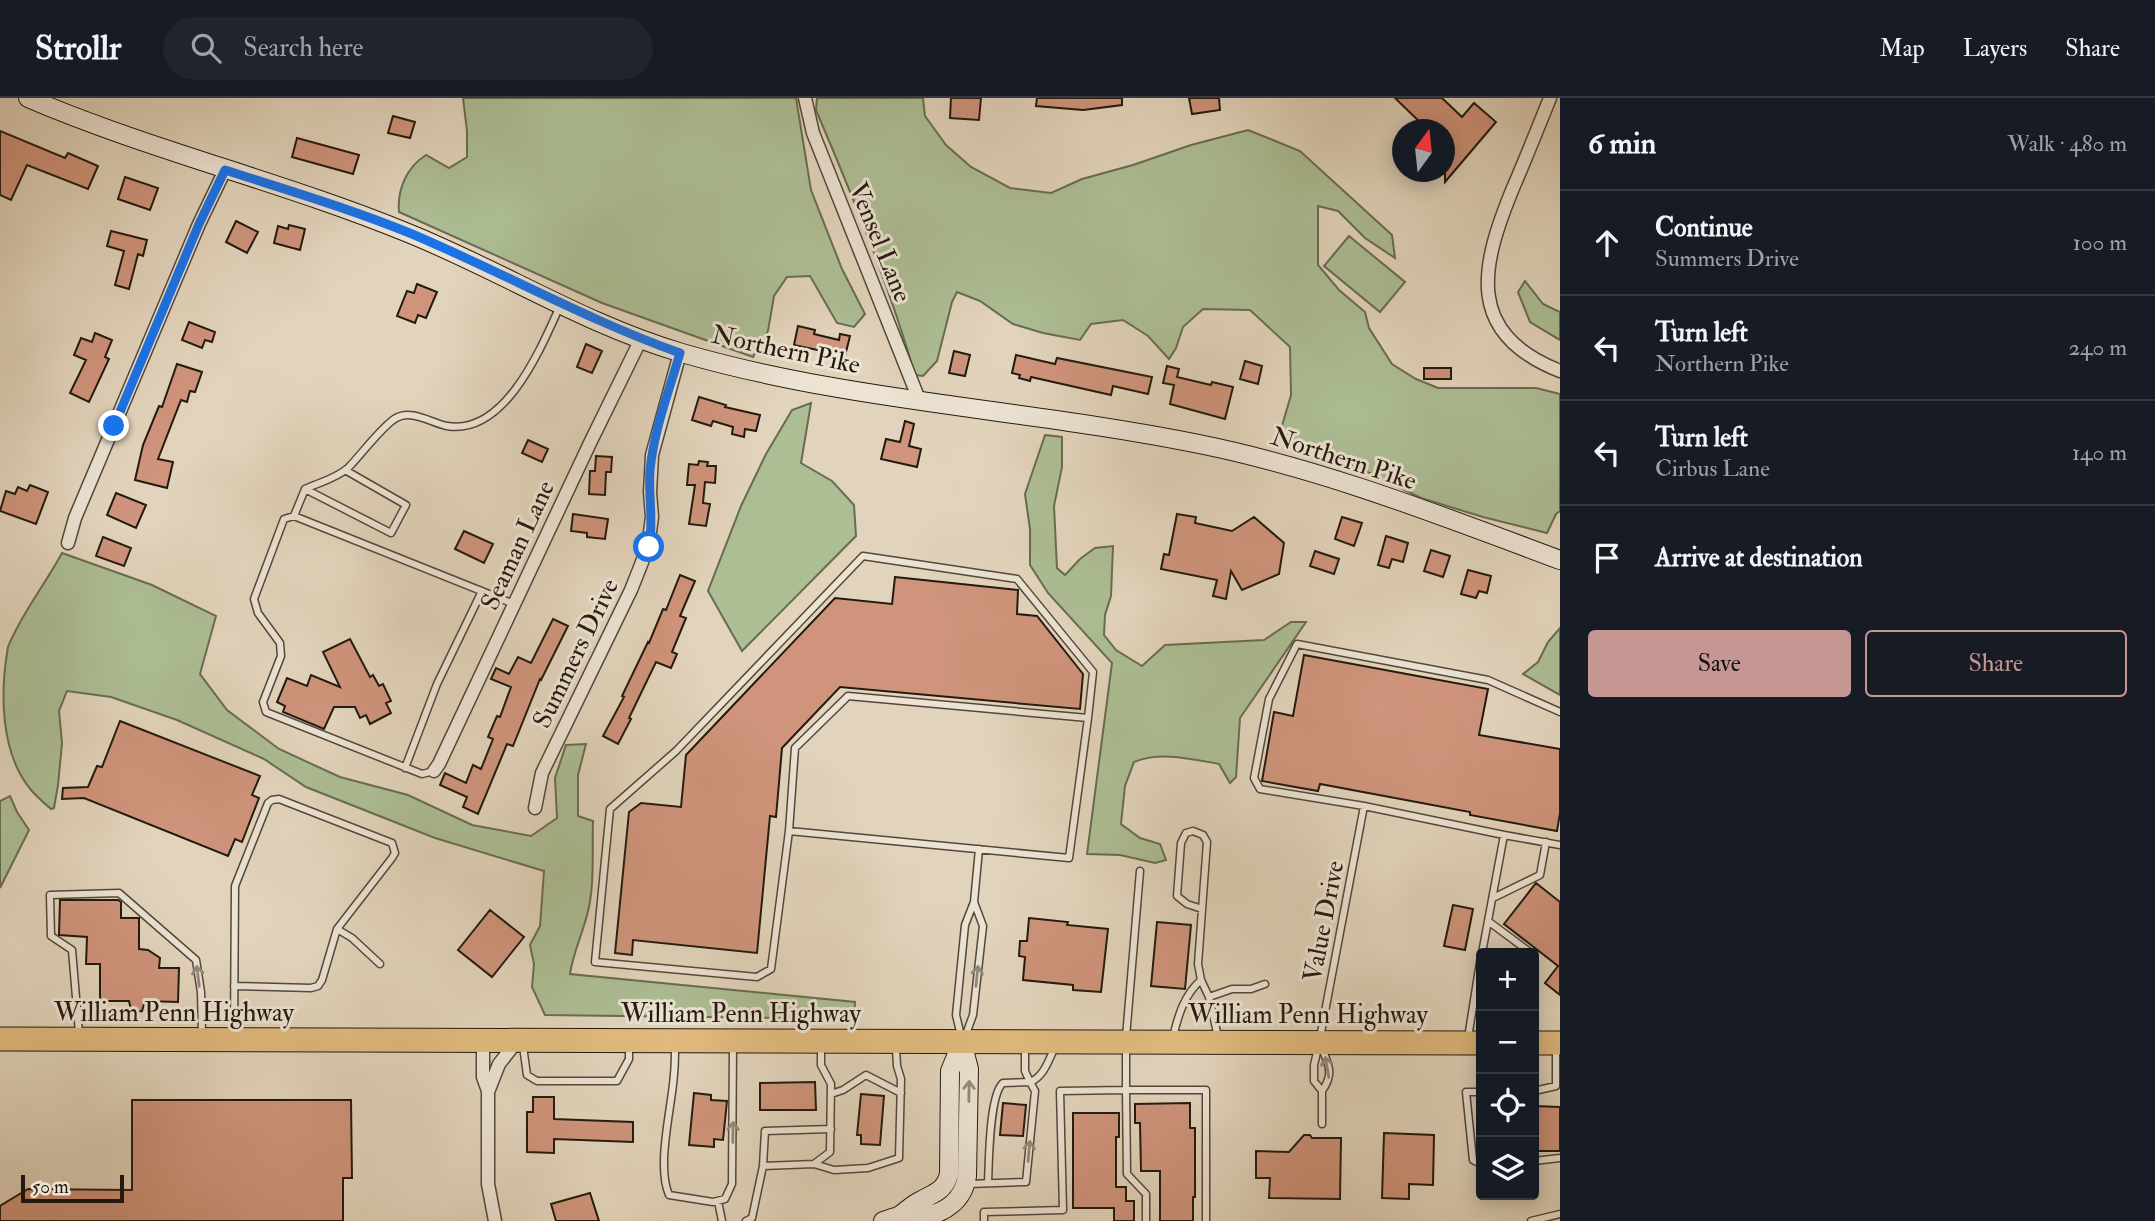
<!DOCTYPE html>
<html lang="en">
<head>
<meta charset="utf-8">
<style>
  :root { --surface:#171b24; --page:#20242c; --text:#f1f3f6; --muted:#9ea1a6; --line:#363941; --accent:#c59692 }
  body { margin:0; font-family:"IM FELL Double Pica",serif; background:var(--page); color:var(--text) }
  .controls { position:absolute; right:21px; bottom:21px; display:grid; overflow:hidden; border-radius:7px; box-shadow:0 4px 18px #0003 }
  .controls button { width:63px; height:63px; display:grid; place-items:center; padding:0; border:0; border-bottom:2px solid var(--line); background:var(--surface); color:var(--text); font:35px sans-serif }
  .compass { position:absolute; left:1392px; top:21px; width:63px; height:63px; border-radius:50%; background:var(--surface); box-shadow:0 4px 18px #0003; rotate:15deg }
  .scale { position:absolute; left:21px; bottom:18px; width:103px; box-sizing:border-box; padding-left:7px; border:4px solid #221a0f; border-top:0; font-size:19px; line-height:24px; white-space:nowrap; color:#221a0f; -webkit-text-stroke:5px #ece3d3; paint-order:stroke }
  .stop { position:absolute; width:21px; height:21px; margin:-16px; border:5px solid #1a73e8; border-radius:50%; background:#fff }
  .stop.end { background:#1a73e8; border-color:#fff; box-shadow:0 2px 7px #0008 }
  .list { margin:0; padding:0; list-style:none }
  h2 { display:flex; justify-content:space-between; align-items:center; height:91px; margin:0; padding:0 28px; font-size:30px }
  h2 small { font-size:23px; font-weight:400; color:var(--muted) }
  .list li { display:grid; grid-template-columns:46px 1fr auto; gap:21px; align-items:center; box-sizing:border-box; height:105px; padding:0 28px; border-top:2px solid var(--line) }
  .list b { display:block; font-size:26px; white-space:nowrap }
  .list p { margin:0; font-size:23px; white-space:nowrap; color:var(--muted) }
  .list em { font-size:23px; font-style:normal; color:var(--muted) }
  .actions { display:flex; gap:14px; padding:21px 28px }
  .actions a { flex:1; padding:16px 0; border:2px solid var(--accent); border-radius:7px; text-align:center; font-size:24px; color:var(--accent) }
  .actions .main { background:var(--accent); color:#111 }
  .icon { flex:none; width:38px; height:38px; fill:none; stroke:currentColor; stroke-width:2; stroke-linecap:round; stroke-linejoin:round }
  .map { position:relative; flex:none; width:1560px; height:1123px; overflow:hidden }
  header { display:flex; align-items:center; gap:42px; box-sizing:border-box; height:98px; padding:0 35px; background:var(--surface); border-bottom:2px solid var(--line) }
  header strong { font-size:33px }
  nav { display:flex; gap:38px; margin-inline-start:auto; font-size:24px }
  .search { width:490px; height:63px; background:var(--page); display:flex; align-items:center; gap:18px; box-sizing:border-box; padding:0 24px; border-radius:38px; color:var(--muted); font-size:26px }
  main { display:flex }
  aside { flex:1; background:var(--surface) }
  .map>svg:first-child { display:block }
  .green { fill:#adbe95; stroke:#686c52; stroke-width:2 }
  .building { fill:#cf947b; stroke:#221a0f; stroke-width:2 }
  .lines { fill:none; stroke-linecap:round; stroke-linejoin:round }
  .lane-casing { stroke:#52483a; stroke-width:9 }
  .street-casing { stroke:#52483a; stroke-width:15 }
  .secondary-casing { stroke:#221a0f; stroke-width:20 }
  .highway-casing { stroke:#221a0f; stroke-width:25 }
  .lane { stroke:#ece3d3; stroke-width:6 }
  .street { stroke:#ece3d3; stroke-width:12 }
  .secondary { stroke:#ece3d3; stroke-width:18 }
  .highway { stroke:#e1ba7e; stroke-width:23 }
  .oneway { stroke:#91897b }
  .route { stroke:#1a73e8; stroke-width:9 }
  .labels { text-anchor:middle; stroke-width:6; stroke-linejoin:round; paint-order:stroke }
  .street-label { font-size:26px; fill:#221a0f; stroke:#ece3d3 }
</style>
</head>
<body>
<header>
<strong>Strollr</strong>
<div class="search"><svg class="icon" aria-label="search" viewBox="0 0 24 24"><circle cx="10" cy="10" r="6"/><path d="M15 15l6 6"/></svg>Search here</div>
<nav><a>Map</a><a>Layers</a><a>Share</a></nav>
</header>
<main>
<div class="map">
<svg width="1560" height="1123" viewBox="0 0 1560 1123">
  <rect width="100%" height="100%" fill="#e2d4bc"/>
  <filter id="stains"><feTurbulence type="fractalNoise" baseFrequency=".00286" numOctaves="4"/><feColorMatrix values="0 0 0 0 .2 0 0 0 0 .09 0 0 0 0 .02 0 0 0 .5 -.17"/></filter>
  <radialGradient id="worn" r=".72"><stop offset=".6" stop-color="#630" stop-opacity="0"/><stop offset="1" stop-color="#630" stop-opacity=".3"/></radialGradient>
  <!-- green -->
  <path class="green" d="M463 0H796L811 92 842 171 865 216 854 229 837 225 810 178 787 179 774 198 768 233 753 259 602 205 399 114C397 91 407 69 426 57L449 70 467 59V33Z
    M817 0H923L925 18 946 47 971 69 1010 90 1051 95 1082 81 1133 67 1191 47 1248 32 1300 53 1392 137 1395 160 1365 140 1338 113 1318 108V167L1339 192 1365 214 1369 230 1392 266 1416 281 1438 290H1536L1560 296V413L1556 416 1547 435 1483 419 1421 400 1353 367 1279 338 1291 297 1290 249 1250 212 1203 211 1183 229 1176 250 1169 261 1148 238 1123 222 1091 226 1080 242 1043 235 1013 226 980 203 957 194 952 204 937 263 923 278 915 277C889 187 853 99 816 12Z
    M1349 138 1405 184 1380 214 1324 168Z
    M1525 183 1543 206 1560 214V242L1530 224 1518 194Z
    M811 305 801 365 832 383 854 407 856 438 742 553 708 493 741 408 766 356 792 312Z
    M1045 337 1062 339V369L1054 408 1057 470 1065 477 1080 461 1095 450 1113 448 1111 498 1105 517 1104 537 1116 552 1142 568 1165 547 1264 542 1291 524H1306L1240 620 1236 679 1230 685 1219 666C1191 661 1160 653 1134 664L1125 688 1121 726 1140 740 1160 746 1166 762 1155 765 1120 757 1087 756 1112 565 1048 495 1030 467V431L1025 396Z
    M62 455 152 487 216 518 200 576 227 612 279 651 340 679 408 697 472 727 531 738 557 720 555 680 566 647 586 646 578 677V718L593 723C592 752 595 789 587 817 582 837 573 855 570 876L855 904 854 921 545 917 532 889 534 866 530 847 540 828 544 773 435 740 306 689 264 661 177 622 111 599 67 593 59 613 62 645 58 687 54 710 51 711C44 705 37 699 31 692 0 655 0 594 8 549 20 518 46 485 62 455Z
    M1560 530V597L1523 576 1538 564 1548 544Z
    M10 698 17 714 29 732 0 790V703Z"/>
  <!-- building -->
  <path class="building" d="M951 0H981L979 22 950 20Z
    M1037 0H1122V7L1083 12 1036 8Z
    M1189 0H1219L1220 12 1192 16Z
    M1395 0H1442L1462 19 1474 5 1496 24 1445 84V32H1428Z
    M393 18 415 24 410 40 388 35Z
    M0 33 65 60 68 55 98 68 88 91 27 67 11 102 0 97Z
    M297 40 359 57 353 76 292 59Z
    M125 79 158 90 150 112 118 101Z
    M236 123 258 134 247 155 226 144Z
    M289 127 305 131 300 152 274 145 278 128 288 131Z
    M111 133 147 142 143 158 138 156 129 191 115 187 124 153 107 148Z
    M417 186 437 194 426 220 418 217 415 225 397 218 407 193 414 195Z
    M189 224 215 234 212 244 205 242 202 250 182 242Z
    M798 228 815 232 814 236 839 242 840 236 850 238 844 262 826 258 827 254 794 247Z
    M95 235 112 242 105 259 109 261 89 304 70 295 86 262 74 257 81 240 92 244Z
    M586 246 602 253 592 275 577 269Z
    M954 253 970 257 965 278 949 275Z
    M1016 257 1055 266 1057 260 1152 279 1148 296 1113 288 1111 297 1031 279 1030 283 1019 280 1020 277 1012 275Z
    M1245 263 1262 268 1258 286 1240 281Z
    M177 266 202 274 195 294 190 293 187 304 181 302 158 361 173 364 167 390 135 382 143 347 159 308 162 309Z
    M1167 268 1179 271 1177 279 1211 287 1212 284 1233 289 1225 321 1170 306 1174 287 1163 285Z
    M1424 270H1451V281H1424Z
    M699 299 726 307 725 309 760 317 756 333 745 331 744 339 732 336 733 329 713 323 711 328 692 322Z
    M905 323 914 326 909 348 921 351 917 369 881 361 886 341 900 344Z
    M528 342 548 351 542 364 522 355Z
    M596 358 612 359 611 374H606L605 397 589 396 590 373H595Z
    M699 363 708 364 707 368H716L715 385 705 384 703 405 710 406 706 428 689 426 695 387H687L689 366 698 367Z
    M30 387 48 394 36 426 0 413 6 393 15 396 18 389 27 393Z
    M116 395 146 407 136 430 107 417Z
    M573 416 608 421 605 441 587 439V435L571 433Z
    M1177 416 1196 419 1195 425 1232 433 1254 419 1284 445 1279 476 1242 492 1231 473 1226 501 1213 498 1217 482 1161 471 1164 456 1169 457Z
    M1342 419 1362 425 1354 448 1335 441Z
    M464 433 493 446 484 465 455 451Z
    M1386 438 1408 445 1403 464 1392 461 1389 470 1378 467Z
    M103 439 131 450 124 468 96 458Z
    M1431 452 1450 458 1443 479 1424 473Z
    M1315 453 1339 461 1334 476 1310 468Z
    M1468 472 1491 478 1487 495 1479 493 1476 500 1461 496Z
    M680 477 695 483 680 518 686 520 672 554 677 556 671 570 656 564 629 620 631 621 618 646 603 638 624 599 622 598 648 544 649 545 663 511 666 512Z
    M895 479 1018 492 1017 516 1037 518 1083 576 1080 611 840 589 782 650 776 719 770 718 757 855 633 842 632 857 615 855 629 714 641 705 681 709 686 657 835 500 892 506Z
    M553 521 568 528 541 582 540 581 513 648 507 646 478 716 463 709 467 699 440 687 445 675 466 685 473 667 481 671 493 641 488 639 497 618 500 619 511 589 491 581 496 570 509 576 518 559 531 565Z
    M350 541 370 579 373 577 379 588 383 586 391 603 386 605 391 615 370 626 366 617 360 620 355 609H334L324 631 283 614 285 608 277 604 287 580 307 588 311 577 340 589 323 554Z
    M1304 557 1488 591 1479 637 1560 651V715L1557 733 1470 717V714L1320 686 1318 693 1262 683 1274 614 1293 618Z
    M120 623 260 678 252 697 259 700 242 744 235 741 228 758 84 700 62 701 63 690 88 689 97 668 102 669Z
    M1536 785 1560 804V897L1545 885 1558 868 1504 826Z
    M60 802H118L121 804V820H139V851L148 852 160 860 159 870H179L178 904 145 903 142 913 136 914 131 912 129 903H100V866H86L87 839 59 837Z
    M1453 807 1473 811 1465 852 1444 848Z
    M490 812 524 839 492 879 458 852Z
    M1029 820 1068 824 1067 827 1108 831 1101 894 1073 892V887L1023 882 1025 859 1019 858 1020 843H1027Z
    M1157 824 1191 827 1185 891 1151 888Z
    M815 984 816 1012H760V985Z
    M694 995 711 997V1002L727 1003 723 1042 714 1041V1049L689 1047Z
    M861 996 884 998 880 1047 861 1046V1037H857Z
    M533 999H554V1021L633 1024V1044L554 1041V1055L527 1054V1014H533Z
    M132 1002H351L352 1080H343V1123H0V1108L28 1091 132 1092Z
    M1003 1005 1026 1007 1023 1038 1000 1037Z
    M1190 1005V1030H1195V1099H1193V1123H1160V1073H1141L1140 1025H1135V1006Z
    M1534 1008 1560 1009V1053H1534Z
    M1073 1015H1119V1039H1116V1089H1126V1103H1134V1123H1114V1110H1073Z
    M1384 1035 1434 1037 1433 1087 1409 1086V1101L1382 1100Z
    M1304 1037H1310L1312 1040H1341L1340 1101 1269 1100 1270 1080H1256V1053L1289 1054Z
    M590 1095 599 1123H556L551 1106Z"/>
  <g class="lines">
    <!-- lane casing -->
    <g class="lane-casing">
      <path id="lane" d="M305 391 391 435 406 407 345 372
        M294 418 305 391C318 385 337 380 348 370 360 358 383 327 396 320 412 311 431 325 447 328 505 338 541 250 560 208
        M405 670 437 586 482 493
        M434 673 422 676 266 614 263 604 281 558 280 545 258 515 254 501 284 421 294 418 514 506
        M789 733 1069 760 1088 620 848 598 795 650 789 733 771 871 757 879 595 864 610 711 676 653 863 458 1017 481 1093 574 1088 620
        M1504 737 1560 747
        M1493 800 1540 777 1546 744
        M1202 811 1187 806 1177 798 1181 745 1186 735 1193 733 1203 737 1207 744 1198 866 1201 882 1209 899 1218 939
        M1488 823 1531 855
        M337 831 352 840 380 866
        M1482 855 1504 737 1364 708 1260 691 1254 680 1269 601 1297 546 1488 582 1560 614
        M1209 899 1232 891H1251L1265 886
        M79 935 72 852 51 838 50 797 119 795 196 862 201 894 202 936
        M234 936 235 788 268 705 272 702 279 701 392 745 395 755 392 760 337 831 322 882 318 888 311 890 234 888
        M961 938 956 917 965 827 974 804 979 751
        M965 939 973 917 983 828 974 804
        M1126 939 1140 773
        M1173 939C1178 918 1184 897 1201 882
        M1320 940 1364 708
        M1468 940 1481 858
        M523 948 527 977 537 983H617L629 961V946
        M675 948C675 958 675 967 674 976 672 1009 656 1067 669 1097L713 1104 725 1101 732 1086 733 946
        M1025 949V973L1030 984C1044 979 1049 961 1055 949
        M1126 949V992H1206V1123
        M1318 950 1314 967V983L1322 993V1026
        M1322 993C1334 976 1329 968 1322 950
        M1534 993 1556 988V951
        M1481 994H1466L1473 1062 1481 1066
        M831 996 843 992 866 977 901 995
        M1534 1063 1560 1060
        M814 1066 830 1054 831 986 821 967V949
        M763 1068 814 1066 834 1072 868 1070 899 1060 901 981 897 968 896 950
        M969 1086 1026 1084 1035 993 1030 984 1003 985C989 997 989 1065 988 1085
        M718 1103 722 1123
        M746 1123 752 1120 763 1068 765 1033 831 1031
        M984 1123V1114L1063 1112 1060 993 1126 992 1127 1076 1146 1096V1123
        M1531 1123 1560 1116"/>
    </g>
    <!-- street casing -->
    <g class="street-casing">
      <path id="street" d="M805 0 813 35 920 304
        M1550 0C1538 30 1526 60 1513 90 1481 168 1464 235 1560 273
        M68 445 75 420 199 126 225 72
        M434 673 439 666 590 345 641 241
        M535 710 542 675 631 492 648 449 652 419 650 394 652 357 680 255
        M483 942V979L488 993
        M495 1123 488 1086V994L499 966 517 943"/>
    </g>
    <!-- secondary casing -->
    <g class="secondary-casing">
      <path id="secondary" d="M28 0C152 53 284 84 408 135 500 172 586 227 682 255 851 304 1027 311 1199 346 1323 371 1442 418 1560 462
        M900 1117C906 1113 913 1106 920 1103 934 1095 945 1093 949 1076L950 973 962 944
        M883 1123C888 1121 894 1119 899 1118 906 1117 914 1119 921 1118 945 1117 964 1101 967 1078L969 971 962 944"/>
    </g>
    <!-- highway casing -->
    <g class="highway-casing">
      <path id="highway" d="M0 941 1481 945
        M1534 945H1560"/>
    </g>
    <!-- lane -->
    <use href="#lane" class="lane"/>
    <!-- street -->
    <use href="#street" class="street"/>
    <!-- secondary -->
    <use href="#secondary" class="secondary"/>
    <!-- highway -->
    <use href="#highway" class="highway"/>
  </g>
  <!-- one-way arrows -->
  <defs><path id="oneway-shaft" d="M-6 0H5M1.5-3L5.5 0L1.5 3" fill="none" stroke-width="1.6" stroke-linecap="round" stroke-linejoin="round" transform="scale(1.75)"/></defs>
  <g class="oneway">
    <use href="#oneway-shaft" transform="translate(198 878) rotate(-97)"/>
    <use href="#oneway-shaft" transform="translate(977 878) rotate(-84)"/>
    <use href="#oneway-shaft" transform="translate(1327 969) rotate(-100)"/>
    <use href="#oneway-shaft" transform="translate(969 993) rotate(-89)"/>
    <use href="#oneway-shaft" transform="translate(733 1034) rotate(-89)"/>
    <use href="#oneway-shaft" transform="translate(1029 1053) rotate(-85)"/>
  </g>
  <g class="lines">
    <!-- route -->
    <path class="route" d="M114 328 199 126 225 72C287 92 351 111 412 136 502 174 587 222 680 255 669 293 654 332 650 372 648 398 654 423 649 449"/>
  </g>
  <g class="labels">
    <!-- street labels -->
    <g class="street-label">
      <text transform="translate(881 144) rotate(68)" y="9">Vensel Lane</text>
      <text transform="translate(786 251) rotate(12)" y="9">Northern Pike</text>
      <text transform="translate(1344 360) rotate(18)" y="9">Northern Pike</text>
      <text transform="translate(517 447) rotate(-65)" y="9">Seaman Lane</text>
      <text transform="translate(575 555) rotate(-64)" y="9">Summers Drive</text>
      <text transform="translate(1323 823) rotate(-79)" y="9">Value Drive</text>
      <text x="174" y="923">William Penn Highway</text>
      <text x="741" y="924">William Penn Highway</text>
      <text x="1308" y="925">William Penn Highway</text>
    </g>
  </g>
  <rect width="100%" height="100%" filter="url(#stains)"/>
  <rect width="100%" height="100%" fill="url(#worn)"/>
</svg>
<div class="controls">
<button>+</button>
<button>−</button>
<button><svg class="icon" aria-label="locate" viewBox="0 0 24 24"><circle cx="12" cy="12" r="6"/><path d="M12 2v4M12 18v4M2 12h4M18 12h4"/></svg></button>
<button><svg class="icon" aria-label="layers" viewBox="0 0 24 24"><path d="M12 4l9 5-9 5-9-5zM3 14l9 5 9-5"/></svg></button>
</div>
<svg class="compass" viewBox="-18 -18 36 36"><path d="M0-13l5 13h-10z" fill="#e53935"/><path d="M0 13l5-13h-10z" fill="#9ea1a6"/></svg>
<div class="scale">50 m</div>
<div class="stop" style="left:649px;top:449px"></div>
<div class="stop end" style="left:114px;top:328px"></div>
</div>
<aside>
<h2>6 min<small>Walk · 480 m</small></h2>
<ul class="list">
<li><svg class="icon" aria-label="ahead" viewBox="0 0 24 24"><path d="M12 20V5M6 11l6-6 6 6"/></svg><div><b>Continue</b><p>Summers Drive</p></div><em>100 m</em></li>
<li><svg class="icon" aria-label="left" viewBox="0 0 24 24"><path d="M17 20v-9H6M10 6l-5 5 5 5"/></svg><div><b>Turn left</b><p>Northern Pike</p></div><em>240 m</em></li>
<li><svg class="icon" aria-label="left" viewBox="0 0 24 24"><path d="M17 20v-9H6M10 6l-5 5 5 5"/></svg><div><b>Turn left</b><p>Cirbus Lane</p></div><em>140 m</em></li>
<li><svg class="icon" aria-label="arrive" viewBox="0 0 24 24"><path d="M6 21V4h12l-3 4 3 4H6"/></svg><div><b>Arrive at destination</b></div></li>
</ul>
<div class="actions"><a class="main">Save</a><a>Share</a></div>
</aside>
</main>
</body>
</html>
